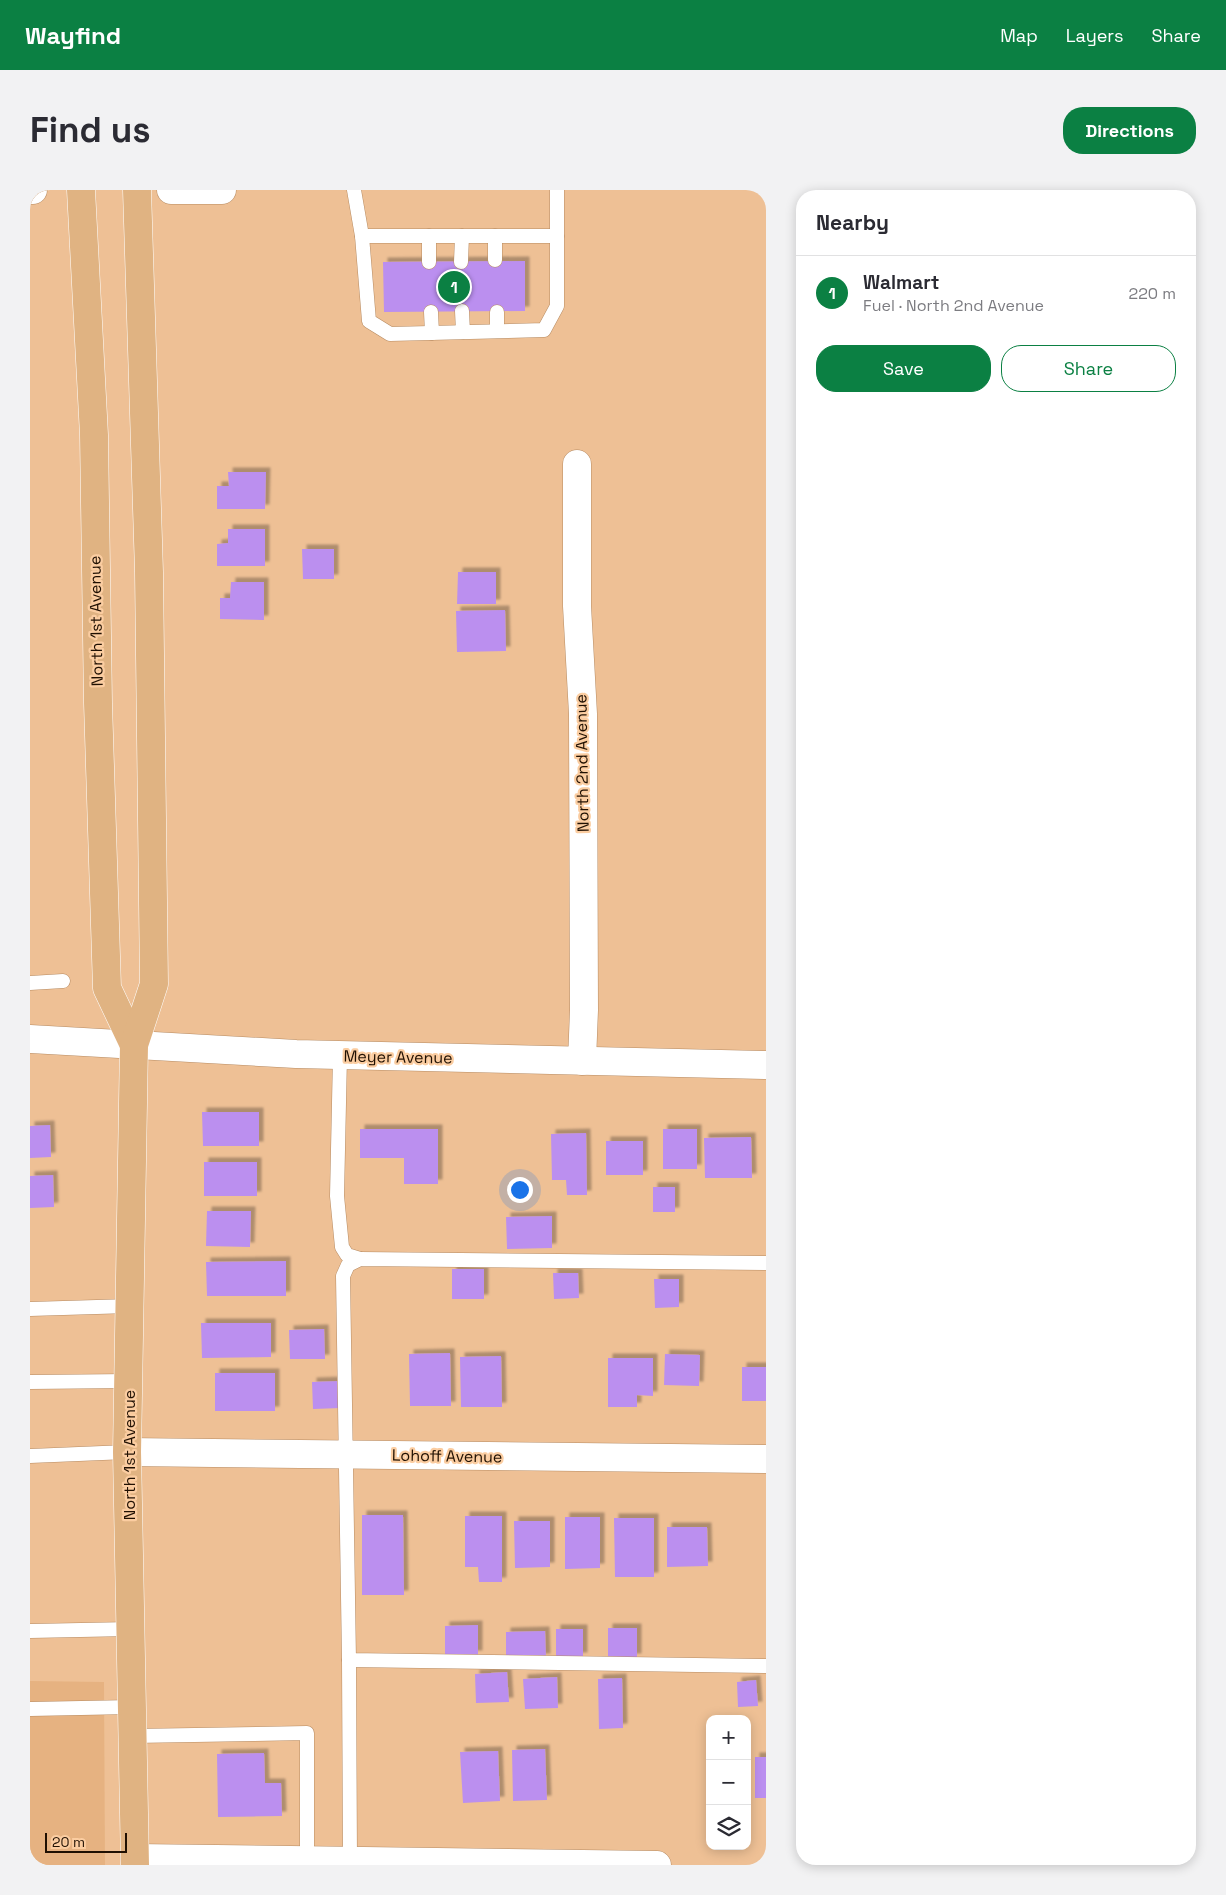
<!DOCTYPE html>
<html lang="en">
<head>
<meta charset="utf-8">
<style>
	:root { --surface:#fff; --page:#f2f2f3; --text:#2b2b33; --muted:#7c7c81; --line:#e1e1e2; --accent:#0b8043 }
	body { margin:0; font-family:"Space Grotesk",sans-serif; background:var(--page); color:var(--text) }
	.controls { position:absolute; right:15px; bottom:15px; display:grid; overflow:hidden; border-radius:10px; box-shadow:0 2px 12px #0003 }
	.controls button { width:45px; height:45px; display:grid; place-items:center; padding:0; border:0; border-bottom:1px solid var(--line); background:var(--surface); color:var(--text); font:25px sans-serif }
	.scale { position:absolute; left:15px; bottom:12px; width:82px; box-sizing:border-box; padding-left:5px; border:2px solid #201002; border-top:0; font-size:14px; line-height:18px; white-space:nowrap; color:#201002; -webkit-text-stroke:4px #fbcda1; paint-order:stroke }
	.you { position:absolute; left:489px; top:999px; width:18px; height:18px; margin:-12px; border:4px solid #fff; border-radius:50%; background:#1a73e8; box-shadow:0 0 0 8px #1a73e833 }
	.badge { display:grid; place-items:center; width:32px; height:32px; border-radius:50%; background:var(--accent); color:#fff; font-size:16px; font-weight:700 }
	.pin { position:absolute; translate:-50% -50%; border:2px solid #fff; box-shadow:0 1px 5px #0006 }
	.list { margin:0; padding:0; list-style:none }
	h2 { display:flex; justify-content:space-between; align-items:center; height:65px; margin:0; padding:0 20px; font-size:21px }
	h2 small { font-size:16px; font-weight:400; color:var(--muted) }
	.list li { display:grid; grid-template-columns:32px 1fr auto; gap:15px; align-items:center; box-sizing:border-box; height:75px; padding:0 20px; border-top:1px solid var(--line) }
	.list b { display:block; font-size:19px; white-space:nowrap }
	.list p { margin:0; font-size:16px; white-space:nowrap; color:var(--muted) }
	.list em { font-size:16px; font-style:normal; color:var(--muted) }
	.actions { display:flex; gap:10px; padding:15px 20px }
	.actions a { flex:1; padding:11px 0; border:1px solid var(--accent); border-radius:20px; text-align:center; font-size:18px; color:var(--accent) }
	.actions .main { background:var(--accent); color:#fff }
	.icon { flex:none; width:28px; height:28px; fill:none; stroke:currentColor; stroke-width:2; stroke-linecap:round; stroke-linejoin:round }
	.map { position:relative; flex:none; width:736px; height:1675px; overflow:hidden; border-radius:20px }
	header { display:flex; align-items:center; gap:30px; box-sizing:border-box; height:70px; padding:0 25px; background:var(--accent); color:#fff }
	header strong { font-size:24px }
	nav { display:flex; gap:28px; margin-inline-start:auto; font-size:18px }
	.intro { display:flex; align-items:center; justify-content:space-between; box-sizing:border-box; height:120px; padding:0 30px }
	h1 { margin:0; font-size:35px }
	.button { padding:12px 22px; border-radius:20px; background:var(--accent); color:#fff; font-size:18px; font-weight:700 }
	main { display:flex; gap:30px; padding:0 30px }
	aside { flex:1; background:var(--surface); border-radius:20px; box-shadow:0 2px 12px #0003 }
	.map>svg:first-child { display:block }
	.built { fill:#e6b281 }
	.building { fill:#bb8fef; filter:url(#shadow) }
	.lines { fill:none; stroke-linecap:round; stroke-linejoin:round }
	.lane-casing { stroke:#b78b62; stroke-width:15 }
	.street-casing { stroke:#b78b62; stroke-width:29 }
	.primary-casing { stroke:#fff; stroke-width:29 }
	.lane { stroke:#fff; stroke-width:14 }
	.street { stroke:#fff; stroke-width:28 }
	.primary { stroke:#e0b382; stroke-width:28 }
	.labels { text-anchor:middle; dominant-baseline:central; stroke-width:4.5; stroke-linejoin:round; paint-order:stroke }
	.street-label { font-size:16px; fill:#201002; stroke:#fbcda1 }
</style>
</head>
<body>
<header>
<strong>Wayfind</strong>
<nav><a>Map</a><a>Layers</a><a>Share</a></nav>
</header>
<div class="intro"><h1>Find us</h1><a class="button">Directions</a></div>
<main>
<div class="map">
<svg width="736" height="1675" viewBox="0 0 736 1675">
	<defs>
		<filter id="shadow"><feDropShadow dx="4.5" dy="-4.5" stdDeviation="1" flood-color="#0004"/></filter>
	</defs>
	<rect width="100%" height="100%" fill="#eec095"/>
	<!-- built -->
	<path class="built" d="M 0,1491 L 74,1492 L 75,1675 L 0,1675 Z"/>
	<!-- building -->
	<g class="building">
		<path d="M 495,71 L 495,121 L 354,122 L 353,72 Z"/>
		<path d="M 198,282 L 236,282 L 235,319 L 187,319 L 187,296 L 199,296 Z"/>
		<path d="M 198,339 L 235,339 L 235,376 L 187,376 L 187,354 L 198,353 Z"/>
		<path d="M 272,359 L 304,359 L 304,389 L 273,389 Z"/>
		<path d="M 428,382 L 466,382 L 466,414 L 427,414 Z"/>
		<path d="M 201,392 L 234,392 L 234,430 L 190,429 L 190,408 L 200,408 Z"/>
		<path d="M 475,420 L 476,461 L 427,462 L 426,421 Z"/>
		<path d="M 172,922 L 229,922 L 229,956 L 173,956 Z"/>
		<path d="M 20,935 L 21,967 L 0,968 L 0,936 Z"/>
		<path d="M 330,939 L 408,939 L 408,994 L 374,994 L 374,968 L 330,968 Z"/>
		<rect x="633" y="939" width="34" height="40"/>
		<path d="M 556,943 L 557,1005 L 537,1005 L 536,990 L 522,990 L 521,944 Z"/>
		<path d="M 721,947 L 722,988 L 675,988 L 674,948 Z"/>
		<rect x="576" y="951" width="37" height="34"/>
		<rect x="174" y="972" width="53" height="34"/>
		<path d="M 23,985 L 24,1017 L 0,1018 L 0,986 Z"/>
		<rect x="623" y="997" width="22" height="25"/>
		<path d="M 177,1021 L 221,1021 L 220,1057 L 176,1056 Z"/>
		<path d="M 522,1026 L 522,1058 L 477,1059 L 476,1027 Z"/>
		<path d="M 256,1071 L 256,1106 L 177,1106 L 176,1072 Z"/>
		<rect x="422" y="1079" width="32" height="30"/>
		<path d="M 523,1083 L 548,1083 L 549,1108 L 524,1109 Z"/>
		<path d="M 624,1089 L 649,1089 L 649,1117 L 625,1118 Z"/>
		<path d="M 171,1133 L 241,1133 L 241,1167 L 172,1168 Z"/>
		<path d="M 294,1139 L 295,1169 L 260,1169 L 259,1140 Z"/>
		<path d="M 420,1163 L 421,1216 L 380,1216 L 379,1164 Z"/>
		<path d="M 635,1164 L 670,1165 L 669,1196 L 634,1195 Z"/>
		<path d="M 471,1166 L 472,1217 L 431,1217 L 430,1167 Z"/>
		<path d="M 578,1168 L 623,1168 L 623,1206 L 607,1205 L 607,1217 L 578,1217 Z"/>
		<rect x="712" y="1177" width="24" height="34"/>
		<rect x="185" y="1183" width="60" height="38"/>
		<path d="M 310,1191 L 311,1218 L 283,1219 L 282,1192 Z"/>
		<path d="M 332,1325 L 373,1325 L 374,1405 L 332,1405 Z"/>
		<path d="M 435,1326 L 472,1326 L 472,1392 L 449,1392 L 448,1377 L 435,1377 Z"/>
		<path d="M 535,1327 L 570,1327 L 570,1378 L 535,1379 Z"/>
		<path d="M 584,1328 L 624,1328 L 624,1387 L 585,1387 Z"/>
		<path d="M 484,1331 L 520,1331 L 520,1377 L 485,1378 Z"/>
		<path d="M 637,1337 L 677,1337 L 678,1376 L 637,1377 Z"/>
		<path d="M 448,1435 L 448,1465 L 415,1465 L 415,1436 Z"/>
		<rect x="578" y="1438" width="29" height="30"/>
		<rect x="526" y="1439" width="27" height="28"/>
		<path d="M 515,1441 L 516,1468 L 476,1468 L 476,1442 Z"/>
		<path d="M 477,1482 L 479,1512 L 446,1513 L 445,1484 Z"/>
		<path d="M 527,1487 L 528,1518 L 495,1519 L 493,1489 Z"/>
		<path d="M 592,1488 L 593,1538 L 569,1539 L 568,1489 Z"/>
		<path d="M 726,1490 L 728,1516 L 708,1517 L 707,1492 Z"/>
		<path d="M 515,1559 L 517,1610 L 483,1611 L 482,1560 Z"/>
		<path d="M 468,1561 L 470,1611 L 433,1613 L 430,1562 Z"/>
		<path d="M 234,1563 L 235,1593 L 251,1593 L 252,1626 L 188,1627 L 187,1564 Z"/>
		<rect x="725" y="1567" width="11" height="41"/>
	</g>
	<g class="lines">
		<defs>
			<g id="lane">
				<path d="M 324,0 L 332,46 L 339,131 L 360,144 L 514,140 L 527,116 L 527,0"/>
				<path d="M 332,46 L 527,46"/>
				<path d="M 399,46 L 399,72"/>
				<path d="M 465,46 L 465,70"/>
				<path d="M 431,72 L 432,46"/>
				<path d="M 432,121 L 433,142"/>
				<path d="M 401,122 L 402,143"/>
				<path d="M 467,122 L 467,141"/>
				<path d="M 0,793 L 33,791"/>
				<path d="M 310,866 L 307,1006 L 312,1057 L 317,1065 L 330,1069"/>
				<path d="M 736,1073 L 330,1069 L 318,1075 L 313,1086 L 319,1470 L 736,1476"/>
				<path d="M 0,1119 L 100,1116"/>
				<path d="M 0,1192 L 99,1191"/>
				<path d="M 0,1266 L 97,1262"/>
				<path d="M 0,1441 L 101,1439"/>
				<path d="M 319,1470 L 320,1671"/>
				<path d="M 0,1519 L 102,1517"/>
				<path d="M 103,1546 L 277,1543 L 277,1671"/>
			</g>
			<g id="street">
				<path d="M 0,0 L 3,0"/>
				<path d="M 141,0 L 192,0"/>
				<path d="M 547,274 L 547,416 L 553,524 L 554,820 L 552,871"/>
				<path d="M 0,849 L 266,864 L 736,875"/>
				<path d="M 97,1262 L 736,1269"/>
				<path d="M 105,1668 L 627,1675"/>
			</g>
			<g id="primary">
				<path d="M 51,0 L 64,245 L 68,513 L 77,798 L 104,855"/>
				<path d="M 105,1675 L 97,1262 L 104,855 L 124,794 L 119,382 L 107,0"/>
			</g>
		</defs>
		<!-- lane casing -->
		<use href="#lane" class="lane-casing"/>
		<!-- street casing -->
		<use href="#street" class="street-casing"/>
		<!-- primary casing -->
		<use href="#primary" class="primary-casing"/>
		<!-- lane -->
		<use href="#lane" class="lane"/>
		<!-- street -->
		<use href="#street" class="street"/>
		<!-- primary -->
		<use href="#primary" class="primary"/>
	</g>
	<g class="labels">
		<!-- street labels -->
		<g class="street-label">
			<text transform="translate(66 431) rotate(-91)">North 1st Avenue</text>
			<text transform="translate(552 573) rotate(-91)">North 2nd Avenue</text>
			<text transform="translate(368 867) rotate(1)">Meyer Avenue</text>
			<text transform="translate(99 1265) rotate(-90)">North 1st Avenue</text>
			<text transform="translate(417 1266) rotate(1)">Lohoff Avenue</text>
		</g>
	</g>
</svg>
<div class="controls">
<button>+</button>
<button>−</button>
<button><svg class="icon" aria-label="layers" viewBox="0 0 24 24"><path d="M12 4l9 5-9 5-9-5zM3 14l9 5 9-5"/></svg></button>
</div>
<div class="scale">20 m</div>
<div class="you"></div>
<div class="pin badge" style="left:424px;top:97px">1</div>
</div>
<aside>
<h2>Nearby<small></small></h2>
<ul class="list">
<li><span class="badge">1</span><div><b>Walmart</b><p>Fuel · North 2nd Avenue</p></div><em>220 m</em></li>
</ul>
<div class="actions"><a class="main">Save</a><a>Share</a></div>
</aside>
</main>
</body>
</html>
